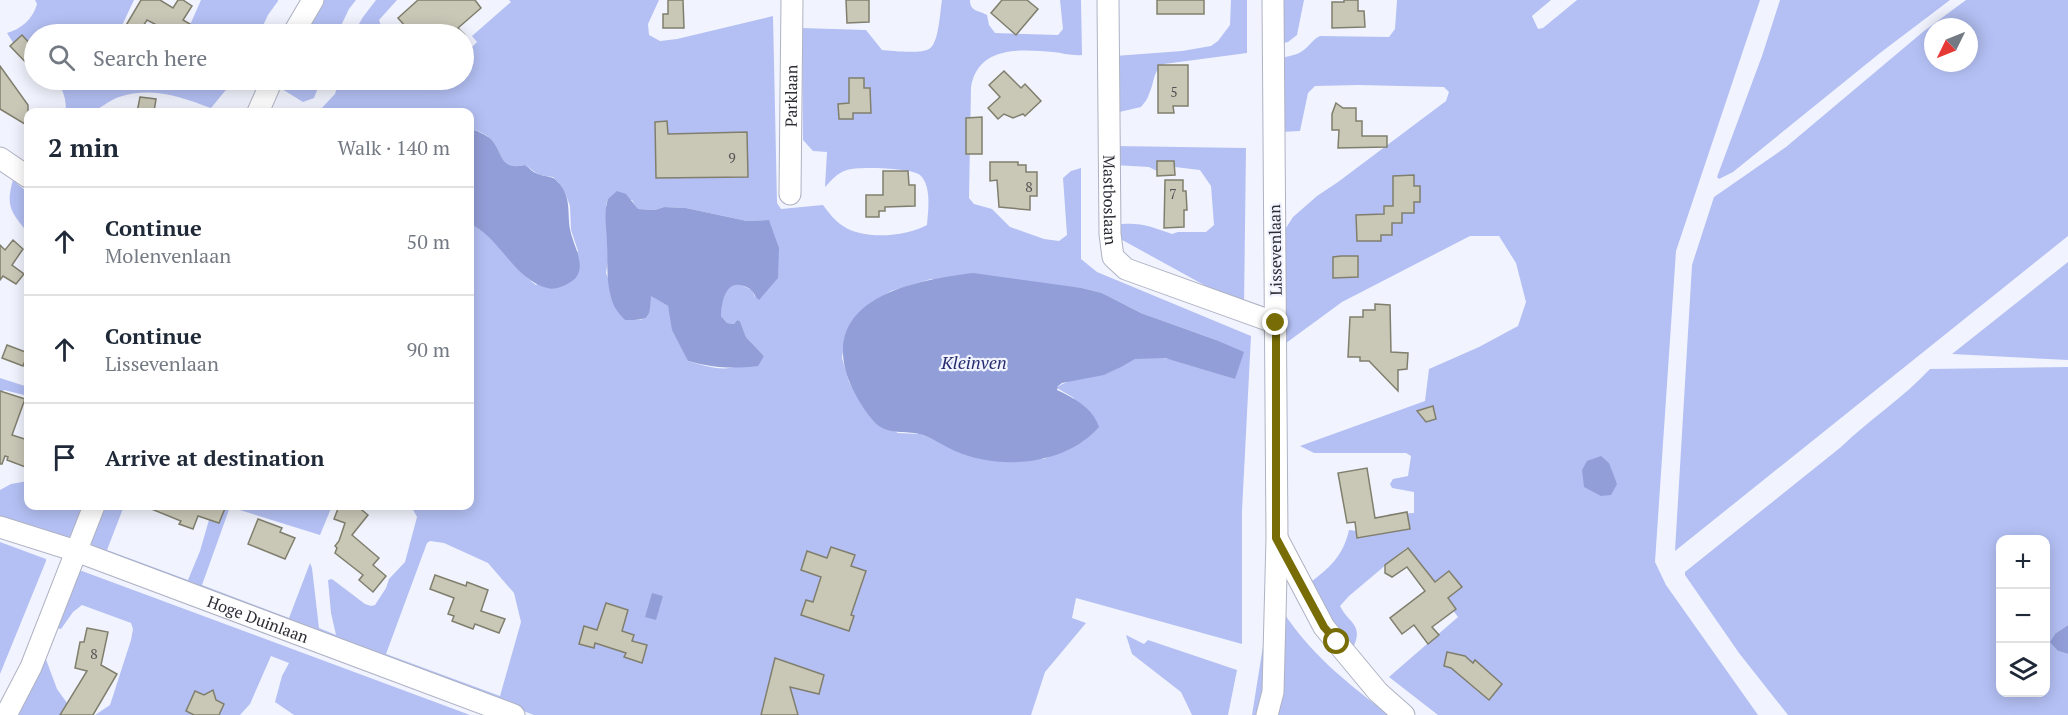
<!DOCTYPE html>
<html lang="en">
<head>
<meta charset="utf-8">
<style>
	:root { --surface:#fff; --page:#f2f2f3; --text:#1f2937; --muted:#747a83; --line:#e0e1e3 }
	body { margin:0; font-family:"PT Serif",serif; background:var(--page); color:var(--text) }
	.controls { position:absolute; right:18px; bottom:18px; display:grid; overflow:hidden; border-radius:12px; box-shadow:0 3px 15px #0003 }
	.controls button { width:54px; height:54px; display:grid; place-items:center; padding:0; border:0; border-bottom:2px solid var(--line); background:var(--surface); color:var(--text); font:30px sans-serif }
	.compass { position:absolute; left:1924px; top:18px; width:54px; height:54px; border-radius:50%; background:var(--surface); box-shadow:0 3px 15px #0003; rotate:227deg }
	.stop { position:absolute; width:18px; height:18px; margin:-14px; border:4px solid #776c06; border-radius:50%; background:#fff }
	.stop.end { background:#776c06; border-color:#fff; box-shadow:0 2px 6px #0008 }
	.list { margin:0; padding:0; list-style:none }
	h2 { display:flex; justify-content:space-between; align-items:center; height:78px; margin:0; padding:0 24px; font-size:26px }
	h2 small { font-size:20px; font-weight:400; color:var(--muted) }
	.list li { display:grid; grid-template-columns:39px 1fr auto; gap:18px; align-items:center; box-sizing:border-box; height:108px; padding:0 24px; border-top:2px solid var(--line) }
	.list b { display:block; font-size:22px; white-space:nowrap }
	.list p { margin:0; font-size:20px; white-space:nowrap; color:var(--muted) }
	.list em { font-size:20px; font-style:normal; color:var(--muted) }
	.icon { flex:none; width:33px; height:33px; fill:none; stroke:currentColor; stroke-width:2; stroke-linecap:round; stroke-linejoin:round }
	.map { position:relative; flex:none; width:2068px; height:715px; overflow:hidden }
	.search { position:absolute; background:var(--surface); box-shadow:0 3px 15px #0003; left:24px; top:24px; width:450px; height:66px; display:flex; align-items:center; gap:15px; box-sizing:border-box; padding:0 21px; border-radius:33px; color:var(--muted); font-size:22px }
	.panel { position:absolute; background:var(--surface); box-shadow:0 3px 15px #0003; left:24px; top:108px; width:450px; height:402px; border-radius:12px }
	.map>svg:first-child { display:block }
	.green { fill:#b4c0f4; fill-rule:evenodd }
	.water { fill:#929ed8 }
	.building { fill:#c9c7b6; stroke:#807f6e; stroke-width:1.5 }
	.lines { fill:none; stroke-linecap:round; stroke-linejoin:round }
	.minor-casing { stroke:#aeb2c3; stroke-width:23 }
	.minor { stroke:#fff; stroke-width:21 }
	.route { stroke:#776c06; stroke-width:8 }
	.labels { text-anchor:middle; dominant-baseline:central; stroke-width:4.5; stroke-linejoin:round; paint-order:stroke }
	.number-label { font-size:14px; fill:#525354 }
	.street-label { font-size:16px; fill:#2b2c33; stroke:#f1f4fe }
	.water-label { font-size:18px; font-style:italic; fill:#282d71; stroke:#f1f4fe }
</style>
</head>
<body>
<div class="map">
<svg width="2068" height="715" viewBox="0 0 2068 715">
	<rect width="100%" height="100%" fill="#f1f4fe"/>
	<!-- green -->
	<g class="green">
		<path d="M 35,0 L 134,0 L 118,34 L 34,34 L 34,60 L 25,62 L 7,33 C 21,29 33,19 37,4 Z"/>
		<path d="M 201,0 L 278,0 L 278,1 L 268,15 L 259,34 L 219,32 L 204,34 L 186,34 Z"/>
		<path d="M 321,0 L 356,0 L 349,9 L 337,34 L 300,34 Z"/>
		<path d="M 376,0 L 397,0 L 379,20 L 384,34 L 353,34 L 363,17 Z"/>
		<path d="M 509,0 L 659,0 L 648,24 L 649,35 L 660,41 L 677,39 L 773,16 L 777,203 L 781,209 L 823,205 C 829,213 835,221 843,226 C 863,240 906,237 927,225 C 928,211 932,186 920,175 C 913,168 857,166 847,170 C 837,173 832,180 825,187 L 827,152 L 813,151 L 803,140 L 802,28 L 866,30 L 882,50 C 892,51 921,54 929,49 C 939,44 940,11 942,0 L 970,0 C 970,12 979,10 987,15 L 989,25 L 995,33 L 1058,35 L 1063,29 L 1060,0 L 1081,0 L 1082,55 C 1072,56 1062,53 1053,52 C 1020,49 978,46 971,87 L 969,198 L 974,204 L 992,209 L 1010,227 L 1044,239 L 1059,241 L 1067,235 L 1063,178 L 1071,171 L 1081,168 L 1081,259 L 1097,272 L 1251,336 L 1242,511 L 1242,644 L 1076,598 L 1072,618 L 1086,623 L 1045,672 L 1031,715 L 534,715 L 94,550 L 91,543 L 106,506 L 124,506 L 107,550 L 188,580 L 200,551 L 213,506 L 332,506 L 320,535 L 230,507 L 202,585 L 289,618 L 310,563 L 312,568 L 319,628 L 336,635 L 331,613 L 328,580 L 332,579 L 365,604 L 371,606 L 375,605 L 386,588 L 389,579 L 405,562 L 417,517 L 411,506 L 470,506 L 470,224 C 497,236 512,267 536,285 L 578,251 L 571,230 L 570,206 L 566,195 L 558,182 L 553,177 L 539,175 L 525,165 C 499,171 504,153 491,139 C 487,135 475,129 470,129 L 470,112 L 318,112 L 335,94 L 339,80 L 412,80 L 418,88 L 439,83 L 443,80 L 464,80 L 464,62 C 471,59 473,55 472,47 L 477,42 L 472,36 L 511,2 ZM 608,199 L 632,200 L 637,209 L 655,210 L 664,207 L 686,208 L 747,221 L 769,220 L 755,297 L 752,290 C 748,289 743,285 738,284 C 723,282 721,306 721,316 L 727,323 L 734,324 L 737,320 L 740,321 L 746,337 L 764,356 C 729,371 725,372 688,361 L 668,306 L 650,295 L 648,316 L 641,320 L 625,320 L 606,273 L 608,261 L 606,204 ZM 931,279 L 1082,288 L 1102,293 L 1141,313 L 1216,340 L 1235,379 C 1210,371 1159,350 1134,359 C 1122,363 1114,373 1100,375 C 1090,376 1062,381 1057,388 L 1074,398 L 1084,441 L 1044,459 L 935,440 L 920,434 L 898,433 L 871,418 L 849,382 L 842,358 L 845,338 L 869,304 L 891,291 ZM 430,541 L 444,543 L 488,563 L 514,593 L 521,622 L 500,696 L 386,654 L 427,543 Z"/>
		<path d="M 1231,0 L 1247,0 L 1247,53 L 1164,64 C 1152,72 1155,82 1149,94 C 1148,99 1144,103 1141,107 L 1115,113 L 1115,56 L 1182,51 L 1211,46 L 1218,41 L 1230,25 Z"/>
		<path d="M 1280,0 L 1304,0 L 1297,35 L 1288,42 L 1280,44 Z"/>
		<path d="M 1397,0 L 1551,0 L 1532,16 L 1538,29 L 1543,28 L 1577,0 L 1760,0 L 1676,251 L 1655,562 L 1666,585 L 1758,715 L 1438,715 L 1389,677 L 1458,617 L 1406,548 L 1349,596 L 1340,606 C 1349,624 1364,624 1353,648 L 1327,619 L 1308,584 C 1330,568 1343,556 1349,530 L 1382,534 L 1389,514 L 1414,513 L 1414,492 L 1392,488 L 1390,484 L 1393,479 L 1408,476 L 1411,456 L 1406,453 L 1314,453 L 1300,446 L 1425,401 L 1429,369 L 1479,347 L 1518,326 L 1526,302 L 1516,263 L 1499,236 L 1470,236 L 1342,302 L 1282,346 L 1282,234 L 1293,217 L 1317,196 L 1338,182 L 1446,101 L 1449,92 L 1444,87 L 1359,85 L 1315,86 L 1308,93 L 1300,131 L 1281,132 L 1281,58 C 1290,56 1298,55 1305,49 C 1310,45 1313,39 1320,36 L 1389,37 L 1395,29 Z"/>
		<path d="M 1780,0 L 1950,0 L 1880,53 L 1733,172 L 1719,179 L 1717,177 L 1762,56 Z"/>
		<path d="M 1966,0 L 2068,0 L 2068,236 L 1675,551 L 1692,265 L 1714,197 L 1786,147 L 1924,31 ZM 1933,27 L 1969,27 L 1969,63 L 1933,63 Z"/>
		<path d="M 55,80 L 239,80 L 225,91 L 211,108 C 181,97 151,86 119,97 C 109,100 98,111 90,112 C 83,114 74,113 66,112 C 66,99 64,90 55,80 Z"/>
		<path d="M 278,80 L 321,80 L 314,98 L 303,102 L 282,89 Z"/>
		<path d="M 1115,146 L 1246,148 L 1244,307 L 1115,236 L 1116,225 C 1137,221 1153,227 1172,234 L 1178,232 L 1206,232 L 1214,225 L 1211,186 L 1200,170 L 1175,167 L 1161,173 L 1149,167 L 1114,165 Z"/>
		<path d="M 13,180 L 28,193 L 28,233 C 12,213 5,207 13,180 Z"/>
		<path d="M 2068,262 L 2068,360 L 1952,354 Z"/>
		<path d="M 2068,367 L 2068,625 L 2056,633 L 2058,651 L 2068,654 L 2068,715 L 1788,715 L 1739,653 L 1685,575 L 1685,572 L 1841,447 C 1869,420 1903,398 1930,369 ZM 2000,540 L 2046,540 L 2046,692 L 2000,692 Z"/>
		<path d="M 0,378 L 28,387 L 28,396 L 4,390 L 0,394 Z"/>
		<path d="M 28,481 L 28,506 L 85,506 L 74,533 L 68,538 L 0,519 L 0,490 L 11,484 Z"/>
		<path d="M 0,542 L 46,559 L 46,561 L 0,674 Z"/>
		<path d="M 74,571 L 82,571 L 470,715 L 294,715 L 275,702 L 282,676 L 289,663 L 271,656 L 250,704 L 240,715 L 95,715 L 110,705 L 131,640 L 133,629 L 131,623 L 82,605 L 73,612 L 61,629 L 57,628 Z"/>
		<path d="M 1267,585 C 1300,646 1336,674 1389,715 L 1252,715 L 1263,646 Z"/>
		<path d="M 1126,635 L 1144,644 L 1148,640 L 1237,670 L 1228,715 L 1192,715 L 1181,692 L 1132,654 Z"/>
		<path d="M 44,654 L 57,689 L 67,703 L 84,715 L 15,715 Z"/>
	</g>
	<!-- water -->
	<g class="water">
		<path d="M 470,129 C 474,129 488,136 491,139 C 504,153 499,171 525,165 C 530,169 535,174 541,175 C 547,177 553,176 557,181 C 572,197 567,211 570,229 C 573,247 591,271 569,283 C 562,287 554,290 547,288 C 513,279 501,238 470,224 Z"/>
		<path d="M 617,191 L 626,194 L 638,209 L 655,210 L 664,207 L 686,208 L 747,221 L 769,220 L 779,248 L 778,278 L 759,300 C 755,297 754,292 750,289 C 727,275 722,298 721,316 L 727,323 L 734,324 L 737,320 L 740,321 L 746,337 L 764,356 L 758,366 C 733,369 713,368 688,361 L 672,330 L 668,306 L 651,296 C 649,319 651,320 625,320 C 618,313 613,306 611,297 C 606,279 608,263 607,245 C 607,230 603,213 608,199 Z"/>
		<path d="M 973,273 L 1082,288 L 1102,293 L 1141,313 L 1216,340 L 1244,352 L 1235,379 L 1165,358 L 1135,359 L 1121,367 L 1104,375 L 1062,383 L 1058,386 L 1057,390 C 1074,398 1093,408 1099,427 C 1066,465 1000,471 955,451 C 944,446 934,439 923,435 C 908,430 892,435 879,426 C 866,416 850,387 846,372 C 825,295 919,280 973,273 Z"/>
		<path d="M 1601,456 L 1609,463 L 1617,484 L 1611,495 L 1601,496 L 1584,487 L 1582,470 L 1587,461 Z"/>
		<path d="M 652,593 L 663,596 L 656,620 L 645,617 Z"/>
		<path d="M 2068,625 L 2068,654 L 2058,651 L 2050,642 L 2056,633 Z"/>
	</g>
	<!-- building -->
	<g class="building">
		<path d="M 141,0 L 160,0 L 173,8 L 178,0 L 183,0 L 192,6 L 183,20 L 190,24 L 184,34 L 174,34 L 147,20 L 138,34 L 125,27 Z"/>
		<path d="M 418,0 L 475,0 L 481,8 L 458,28 L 464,34 L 412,34 L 398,18 Z"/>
		<path d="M 668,0 L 683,0 L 684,28 L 663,28 L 663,14 L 668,14 Z"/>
		<path d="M 846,0 L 869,0 L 869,22 L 847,23 Z"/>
		<path d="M 1002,0 L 1027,0 L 1038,9 L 1016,35 L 991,13 Z"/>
		<rect x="1157" y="0" width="47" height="14"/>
		<path d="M 1344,0 L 1358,0 L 1358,11 L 1364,11 L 1365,27 L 1332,28 L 1332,2 L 1344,2 Z"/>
		<path d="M 22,35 L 34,48 L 34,71 L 10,46 Z"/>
		<path d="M 1158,65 L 1188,65 L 1188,106 L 1173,106 L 1174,113 L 1158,113 Z"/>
		<path d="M 0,66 L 28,105 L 28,126 L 0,109 Z"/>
		<path d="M 1004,71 L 1021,88 L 1025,84 L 1041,101 L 1025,116 L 1023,114 L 1013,118 L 1004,114 L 998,119 L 988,108 L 1000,97 L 989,85 Z"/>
		<path d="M 849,78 L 864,78 L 864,88 L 870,88 L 871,113 L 853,113 L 853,119 L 839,119 L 838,104 L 849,103 Z"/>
		<path d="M 140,97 L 156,99 L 154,112 L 137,112 Z"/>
		<path d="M 1336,103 L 1343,108 L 1356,108 L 1356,121 L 1362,121 L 1362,136 L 1387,136 L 1387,147 L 1338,148 L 1339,130 L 1332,130 L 1332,114 Z"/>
		<path d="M 982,117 L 982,154 L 966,154 L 966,118 Z"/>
		<path d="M 667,121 L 668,134 L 747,132 L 748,177 L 656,178 L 655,122 Z"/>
		<path d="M 1157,161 L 1174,161 L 1175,175 L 1157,176 Z"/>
		<path d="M 990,162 L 1018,162 L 1018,165 L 1026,165 L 1026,172 L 1037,172 L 1037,196 L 1030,196 L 1030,210 L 999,207 L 997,180 L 990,181 Z"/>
		<path d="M 883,171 L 908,171 L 909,185 L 915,185 L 915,206 L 885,207 L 885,211 L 879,211 L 879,217 L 866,217 L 866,195 L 883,195 Z"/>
		<path d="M 1414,175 L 1414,186 L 1420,186 L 1420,202 L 1414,202 L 1414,213 L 1402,213 L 1402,223 L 1392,223 L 1392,235 L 1381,235 L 1381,241 L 1357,241 L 1356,215 L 1384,214 L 1384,206 L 1393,206 L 1393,176 Z"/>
		<path d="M 1165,180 L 1183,180 L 1183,191 L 1186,191 L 1187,210 L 1184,210 L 1184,227 L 1164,228 Z"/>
		<path d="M 13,240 L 23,249 L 12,265 L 24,274 L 16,284 L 3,276 L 0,280 L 0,245 L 5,250 Z"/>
		<path d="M 1341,256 L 1358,256 L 1358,277 L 1333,278 L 1333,257 Z"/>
		<path d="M 1375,304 L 1390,305 L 1391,352 L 1408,353 L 1407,369 L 1398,370 L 1398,391 L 1369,361 L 1360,361 L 1360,357 L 1348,357 L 1350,317 L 1363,317 L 1363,310 L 1375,310 Z"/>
		<path d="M 7,345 L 28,353 L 23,366 L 2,358 Z"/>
		<path d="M 0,391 L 25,399 L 12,435 L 28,440 L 28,468 L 7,460 L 8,457 L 5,456 L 2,464 L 0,464 Z"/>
		<path d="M 1433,406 L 1436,419 L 1426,422 L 1417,411 Z"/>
		<path d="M 1367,468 L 1375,518 L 1407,512 L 1410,529 L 1357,538 L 1355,522 L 1347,523 L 1338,473 Z"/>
		<path d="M 144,506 L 226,506 L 219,523 L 198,516 L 193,529 L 179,524 L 181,521 Z"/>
		<path d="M 339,506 L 357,506 L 368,515 L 352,535 L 379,558 L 373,565 L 386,576 L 373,592 L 359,580 L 363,575 L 335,553 L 337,548 L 335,546 L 339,541 L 345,523 L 334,519 Z"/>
		<path d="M 258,519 L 282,528 L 280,532 L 295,538 L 285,559 L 248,544 Z"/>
		<path d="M 831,547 L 855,555 L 851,566 L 866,571 L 851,615 L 854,616 L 849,631 L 801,615 L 806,600 L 813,602 L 821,577 L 801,570 L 807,551 L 827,558 Z"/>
		<path d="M 1408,548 L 1435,582 L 1449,571 L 1462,587 L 1448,598 L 1456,609 L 1432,627 L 1439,635 L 1428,644 L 1414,625 L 1402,634 L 1390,618 L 1425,591 L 1407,567 L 1392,577 L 1385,573 L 1385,565 Z"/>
		<path d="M 435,575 L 466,586 L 467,582 L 488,590 L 481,611 L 505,619 L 499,633 L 475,624 L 473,629 L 452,621 L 454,616 L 448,614 L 454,598 L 430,589 Z"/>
		<path d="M 606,603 L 628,610 L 622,631 L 634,635 L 632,641 L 647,645 L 642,663 L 624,657 L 626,653 L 595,643 L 594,648 L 579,644 L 584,626 L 597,630 Z"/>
		<path d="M 87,628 L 108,632 L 101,665 L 117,674 L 93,715 L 60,715 L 87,671 L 75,668 L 80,642 L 84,642 Z"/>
		<path d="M 1447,652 L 1465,656 L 1473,663 L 1475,660 L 1502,684 L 1489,700 L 1451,668 L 1444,666 Z"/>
		<path d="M 775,658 L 824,675 L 819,694 L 790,687 L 798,715 L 761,715 Z"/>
		<path d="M 213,690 L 216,700 L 224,704 L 219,715 L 194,715 L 186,711 L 195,691 L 204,695 Z"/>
	</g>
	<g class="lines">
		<defs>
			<g id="minor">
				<path id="s1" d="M 1108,0 L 1110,234 L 1113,257 L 1126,269 L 1276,323"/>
				<path d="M 293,34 L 313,0"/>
				<path d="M 258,112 L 272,80"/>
				<path d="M 0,158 L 28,177"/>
				<path id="s2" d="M 790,194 L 792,0"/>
				<path id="s3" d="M 0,527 L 76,551 L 514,715"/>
				<path d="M 1278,540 L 1324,627 L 1378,692 L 1404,715"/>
				<path d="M 6,715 L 31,667 L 94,506"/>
				<path d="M 1267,715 L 1273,692 L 1277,538 L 1273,0"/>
			</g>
		</defs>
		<!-- minor casing -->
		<use href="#minor" class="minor-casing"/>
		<!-- minor -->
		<use href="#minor" class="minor"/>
	</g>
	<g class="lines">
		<!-- route -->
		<path class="route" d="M 1276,323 L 1276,538 L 1324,627 L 1337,642"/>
	</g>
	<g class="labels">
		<!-- number labels -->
		<g class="number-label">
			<text x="1174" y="91">5</text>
			<text x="732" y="157">9</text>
			<text x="1029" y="186">8</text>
			<text x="1173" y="193">7</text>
			<text x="94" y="653">8</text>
		</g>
		<!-- street labels -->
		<g class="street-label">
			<text stroke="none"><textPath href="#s2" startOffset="98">Parklaan</textPath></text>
			<text stroke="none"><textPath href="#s1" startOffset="200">Mastboslaan</textPath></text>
			<text transform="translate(1275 250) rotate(-91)">Lissevenlaan</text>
			<text stroke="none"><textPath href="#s3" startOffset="274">Hoge Duinlaan</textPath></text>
		</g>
		<!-- water labels -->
		<g class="water-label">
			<text x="974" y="362">Kleinven</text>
		</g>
	</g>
</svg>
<div class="controls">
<button>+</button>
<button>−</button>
<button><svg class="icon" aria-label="layers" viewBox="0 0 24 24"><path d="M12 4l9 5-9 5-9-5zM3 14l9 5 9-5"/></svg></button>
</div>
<svg class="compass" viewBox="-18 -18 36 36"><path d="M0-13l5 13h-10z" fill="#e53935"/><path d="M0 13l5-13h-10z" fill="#747a83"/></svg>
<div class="stop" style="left:1337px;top:642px"></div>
<div class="stop end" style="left:1276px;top:323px"></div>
<div class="search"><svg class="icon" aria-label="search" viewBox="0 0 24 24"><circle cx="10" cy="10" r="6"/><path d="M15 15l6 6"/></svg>Search here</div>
<section class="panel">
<h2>2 min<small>Walk · 140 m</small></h2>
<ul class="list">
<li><svg class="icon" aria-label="ahead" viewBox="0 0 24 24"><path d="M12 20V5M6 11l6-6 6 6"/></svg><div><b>Continue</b><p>Molenvenlaan</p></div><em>50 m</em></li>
<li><svg class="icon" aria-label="ahead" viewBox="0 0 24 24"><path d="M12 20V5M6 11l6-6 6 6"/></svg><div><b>Continue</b><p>Lissevenlaan</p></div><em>90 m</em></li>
<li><svg class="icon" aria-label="arrive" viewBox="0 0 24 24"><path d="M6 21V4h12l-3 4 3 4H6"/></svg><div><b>Arrive at destination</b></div></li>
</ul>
</section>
</div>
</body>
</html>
